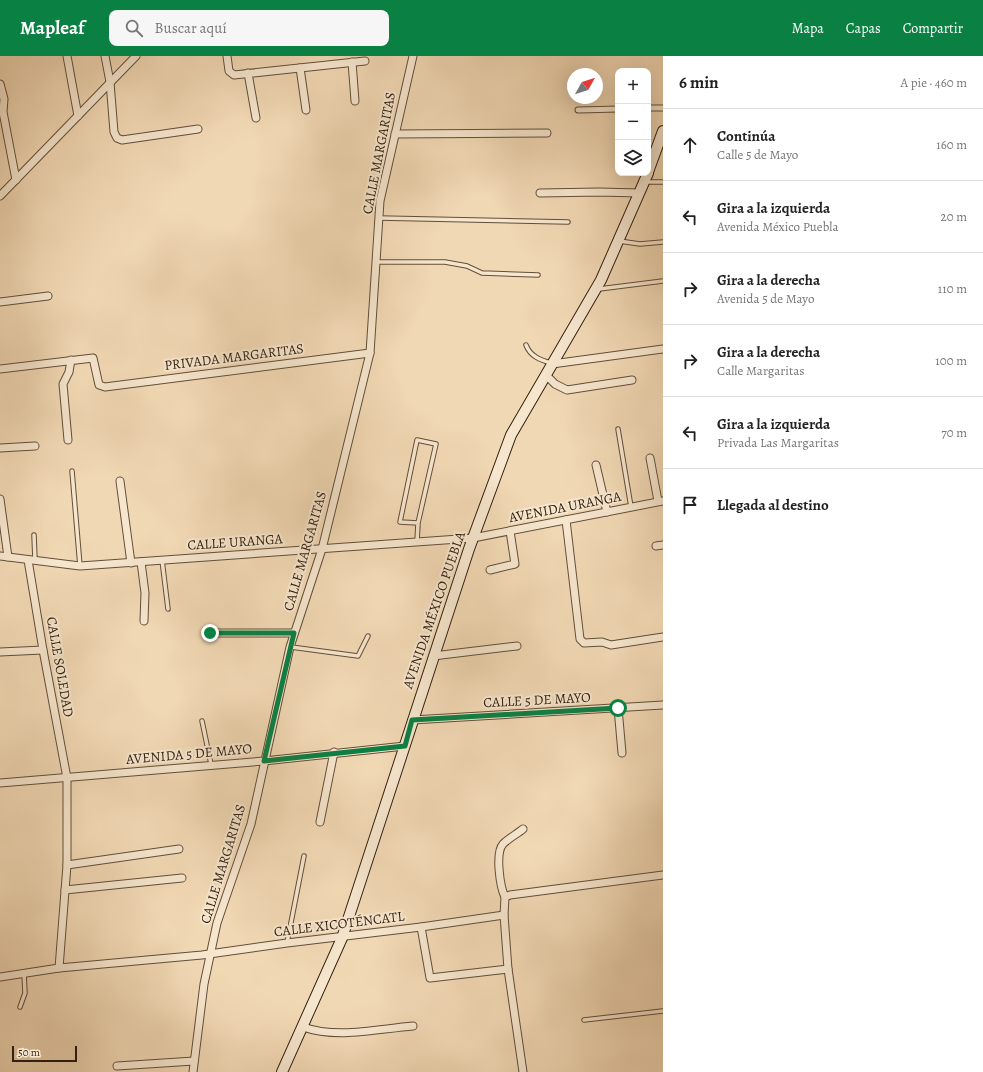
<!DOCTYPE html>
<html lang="es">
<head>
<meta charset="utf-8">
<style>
	:root { --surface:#fff; --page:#f6f6f6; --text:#222; --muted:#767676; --line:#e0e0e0; --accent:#0b8043 }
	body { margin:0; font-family:Alegreya,serif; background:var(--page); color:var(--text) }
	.controls { position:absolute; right:12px; top:12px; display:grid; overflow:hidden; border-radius:8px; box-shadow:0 4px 16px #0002 }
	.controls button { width:36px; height:36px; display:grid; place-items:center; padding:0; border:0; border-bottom:1px solid var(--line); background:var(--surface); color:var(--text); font:20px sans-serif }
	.compass { position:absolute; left:567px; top:12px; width:36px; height:36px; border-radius:50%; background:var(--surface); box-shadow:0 4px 16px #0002; rotate:51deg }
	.scale { position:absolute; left:12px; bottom:10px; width:65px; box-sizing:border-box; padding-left:4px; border:2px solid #342010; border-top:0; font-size:11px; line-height:14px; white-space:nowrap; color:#342010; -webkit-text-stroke:3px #f6e6ce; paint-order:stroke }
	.stop { position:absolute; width:12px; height:12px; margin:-9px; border:3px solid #0b8043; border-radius:50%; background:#fff }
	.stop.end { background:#0b8043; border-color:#fff; box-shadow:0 1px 4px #0008 }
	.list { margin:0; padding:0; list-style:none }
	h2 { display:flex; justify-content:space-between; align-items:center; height:52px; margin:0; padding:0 16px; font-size:17px }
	h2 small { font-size:13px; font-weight:400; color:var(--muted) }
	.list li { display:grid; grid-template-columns:26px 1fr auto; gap:12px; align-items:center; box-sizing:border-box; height:72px; padding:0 16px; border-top:1px solid var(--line) }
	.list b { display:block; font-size:15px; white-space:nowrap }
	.list p { margin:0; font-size:13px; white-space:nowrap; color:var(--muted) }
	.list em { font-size:13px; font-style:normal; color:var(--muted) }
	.icon { flex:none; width:22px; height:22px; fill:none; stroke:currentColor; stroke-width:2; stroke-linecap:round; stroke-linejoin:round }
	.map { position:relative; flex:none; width:663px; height:1016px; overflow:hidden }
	header { display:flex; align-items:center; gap:24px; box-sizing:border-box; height:56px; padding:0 20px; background:var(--accent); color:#fff }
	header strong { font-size:19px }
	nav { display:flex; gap:22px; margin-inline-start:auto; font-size:14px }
	.search { width:280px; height:36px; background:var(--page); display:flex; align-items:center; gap:10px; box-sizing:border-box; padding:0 14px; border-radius:8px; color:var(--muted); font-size:15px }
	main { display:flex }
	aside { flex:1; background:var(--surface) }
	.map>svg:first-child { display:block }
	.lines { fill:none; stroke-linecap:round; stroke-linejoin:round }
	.service-casing { stroke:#634e39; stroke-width:5.5 }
	.pedestrian-casing { stroke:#634e39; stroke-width:7 }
	.minor-casing { stroke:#634e39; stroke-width:9 }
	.secondary-casing { stroke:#342010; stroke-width:12 }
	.service { stroke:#f6e6ce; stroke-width:3.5 }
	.pedestrian { stroke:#f6e6ce; stroke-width:5 }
	.minor { stroke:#f6e6ce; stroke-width:7 }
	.secondary { stroke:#f6e6ce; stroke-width:10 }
	.route { stroke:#0b8043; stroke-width:5 }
	.labels { text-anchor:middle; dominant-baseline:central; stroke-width:4; stroke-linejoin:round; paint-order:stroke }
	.street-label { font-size:14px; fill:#342010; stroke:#f6e6ce }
</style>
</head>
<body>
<header>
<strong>Mapleaf</strong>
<div class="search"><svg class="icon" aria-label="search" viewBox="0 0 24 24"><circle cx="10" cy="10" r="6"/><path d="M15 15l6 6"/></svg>Buscar aquí</div>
<nav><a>Mapa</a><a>Capas</a><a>Compartir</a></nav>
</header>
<main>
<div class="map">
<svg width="663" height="1016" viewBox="0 0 663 1016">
	<rect width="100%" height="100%" fill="#f1d8b4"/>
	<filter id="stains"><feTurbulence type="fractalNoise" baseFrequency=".005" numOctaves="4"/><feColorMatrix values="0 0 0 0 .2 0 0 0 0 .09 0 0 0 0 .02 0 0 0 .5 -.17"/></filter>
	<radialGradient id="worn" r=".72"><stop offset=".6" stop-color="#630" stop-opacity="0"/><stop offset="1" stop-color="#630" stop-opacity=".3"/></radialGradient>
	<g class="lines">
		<defs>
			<g id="service">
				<path d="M 646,126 L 663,126"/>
				<path d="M 379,162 L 568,166"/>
				<path d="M 619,185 L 640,188 L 663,186"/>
				<path d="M 376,206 L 445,206 L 467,210 L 482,217 L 538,219"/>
				<path d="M 599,233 L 663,225"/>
				<path d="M 526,289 C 530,300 540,304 551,307"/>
				<path d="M 618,373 L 631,451"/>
				<path d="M 72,415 L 80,510"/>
				<path d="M 34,479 L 35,504"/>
				<path d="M 417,486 L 418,467 L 436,388 L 417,384 L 400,466 L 418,467"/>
				<path d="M 162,504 L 168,553"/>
				<path d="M 291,591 L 358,600 L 368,580"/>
				<path d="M 202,665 L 211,708"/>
				<path d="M 287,887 L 304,800"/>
				<path d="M 20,951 L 25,937 L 24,918"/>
				<path d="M 584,964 L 663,955"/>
			</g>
			<g id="pedestrian">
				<path d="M 648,52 L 663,52"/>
				<path d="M 578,54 L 618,53"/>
			</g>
			<g id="minor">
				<path d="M 67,0 L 78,60"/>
				<path d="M 105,0 L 110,26 L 114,76 L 117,82 L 122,84 L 198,73"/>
				<path d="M 227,0 L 229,15 L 234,19 L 365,5"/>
				<path d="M 352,6 L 355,45"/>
				<path d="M 300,12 L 306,54"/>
				<path d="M 248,17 L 256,62"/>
				<path d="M 0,28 L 4,43 L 3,56 L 16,124"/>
				<path d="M 395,78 L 547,77"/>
				<path d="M 540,137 L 599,136 L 640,137"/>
				<path d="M 0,140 L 136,0"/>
				<path d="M 0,246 L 48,240"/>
				<path d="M 552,308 L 663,293"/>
				<path d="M 0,313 L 93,302 L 99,329 L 105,331 L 370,297"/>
				<path d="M 546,319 L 555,328 L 567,334 L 632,324"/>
				<path d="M 68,384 L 63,328 L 69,316 L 71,304"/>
				<path d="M 0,392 L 35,390"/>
				<path d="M 650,402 L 658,445"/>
				<path d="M 596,409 L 607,456"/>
				<path d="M 120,425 L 131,507"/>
				<path d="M 0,443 L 8,501"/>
				<path d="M 566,464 L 580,583 L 584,587 L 602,586 L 611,589 L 663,581"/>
				<path d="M 656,490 L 663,489"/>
				<path d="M 0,500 L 80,510 L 473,482 L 663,445"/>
				<path d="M 28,504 L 43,594 L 67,722 L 67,809 L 59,912"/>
				<path d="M 141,506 L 145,537 L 144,565"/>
				<path d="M 490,514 L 515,508 L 510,475"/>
				<path d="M 210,577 L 294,577"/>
				<path d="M 0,596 L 43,594"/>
				<path d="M 433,600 L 517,590"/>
				<path d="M 618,652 L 622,697"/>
				<path d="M 412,664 L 663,649"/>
				<path d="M 0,727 L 264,705 L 405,690"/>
				<path d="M 320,766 L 334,696"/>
				<path d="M 67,809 L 179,793"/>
				<path d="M 65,834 L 182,822"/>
				<path d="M 505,841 C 500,831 495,797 503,788 C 509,782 517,778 523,773"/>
				<path d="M 421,871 L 430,922 L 508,913"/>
				<path d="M 0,921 L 59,912 L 202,899 L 287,887 L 421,871 L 504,859"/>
				<path d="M 303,971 C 337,983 377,973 413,970"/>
				<path d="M 117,1010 L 194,1005"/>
				<path d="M 193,1016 L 204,928 L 217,867 L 251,768 L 290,591 L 322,493 L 370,297 L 380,145 L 413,0"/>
				<path d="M 523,1016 L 508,913 L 504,859 L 505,841 L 510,839 L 663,819"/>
			</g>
			<g id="secondary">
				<path d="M 648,116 L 663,75"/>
				<path d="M 282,1016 L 342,882 L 469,493 L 511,379 L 601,224 L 648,117"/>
			</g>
		</defs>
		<!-- service casing -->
		<use href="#service" class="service-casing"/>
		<!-- pedestrian casing -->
		<use href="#pedestrian" class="pedestrian-casing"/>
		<!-- minor casing -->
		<use href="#minor" class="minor-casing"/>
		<!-- secondary casing -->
		<use href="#secondary" class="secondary-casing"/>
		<!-- service -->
		<use href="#service" class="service"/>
		<!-- pedestrian -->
		<use href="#pedestrian" class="pedestrian"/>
		<!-- minor -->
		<use href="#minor" class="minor"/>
		<!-- secondary -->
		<use href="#secondary" class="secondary"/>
	</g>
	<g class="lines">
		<!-- route -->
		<path class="route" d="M 210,577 L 294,577 L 264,705 L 405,690 L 412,664 L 618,652"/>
	</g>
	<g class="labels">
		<!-- street labels -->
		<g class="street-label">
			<text transform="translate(379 97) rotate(-79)">CALLE MARGARITAS</text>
			<text transform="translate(234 301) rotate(-7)">PRIVADA MARGARITAS</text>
			<text transform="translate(565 451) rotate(-11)">AVENIDA URANGA</text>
			<text transform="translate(235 486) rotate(-4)">CALLE URANGA</text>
			<text transform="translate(305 495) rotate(-74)">CALLE MARGARITAS</text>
			<text transform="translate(434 554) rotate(-71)">AVENIDA MÉXICO PUEBLA</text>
			<text transform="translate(60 611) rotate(80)">CALLE SOLEDAD</text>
			<text transform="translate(537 644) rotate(-3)">CALLE 5 DE MAYO</text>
			<text transform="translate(189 698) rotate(-5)">AVENIDA 5 DE MAYO</text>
			<text transform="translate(223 808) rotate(-73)">CALLE MARGARITAS</text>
			<text transform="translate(339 868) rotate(-7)">CALLE XICOTÉNCATL</text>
		</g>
	</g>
	<rect width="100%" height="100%" filter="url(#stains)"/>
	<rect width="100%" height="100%" fill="url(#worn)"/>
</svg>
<div class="controls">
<button>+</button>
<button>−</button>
<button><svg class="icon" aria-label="layers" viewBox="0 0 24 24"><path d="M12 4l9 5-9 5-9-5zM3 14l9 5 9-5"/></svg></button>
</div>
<svg class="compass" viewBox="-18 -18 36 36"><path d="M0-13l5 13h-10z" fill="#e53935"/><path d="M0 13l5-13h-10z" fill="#767676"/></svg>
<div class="scale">50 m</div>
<div class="stop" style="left:618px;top:652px"></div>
<div class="stop end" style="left:210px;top:577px"></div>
</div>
<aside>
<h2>6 min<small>A pie · 460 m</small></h2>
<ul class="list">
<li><svg class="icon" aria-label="ahead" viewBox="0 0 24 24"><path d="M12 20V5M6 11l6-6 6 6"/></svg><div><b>Continúa</b><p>Calle 5 de Mayo</p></div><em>160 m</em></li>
<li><svg class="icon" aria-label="left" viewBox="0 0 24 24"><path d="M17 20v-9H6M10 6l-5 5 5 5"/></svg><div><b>Gira a la izquierda</b><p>Avenida México Puebla</p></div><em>20 m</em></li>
<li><svg class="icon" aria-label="right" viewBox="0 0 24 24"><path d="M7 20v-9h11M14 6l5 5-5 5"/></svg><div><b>Gira a la derecha</b><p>Avenida 5 de Mayo</p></div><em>110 m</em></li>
<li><svg class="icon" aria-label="right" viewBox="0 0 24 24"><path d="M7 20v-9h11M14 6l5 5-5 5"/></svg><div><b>Gira a la derecha</b><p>Calle Margaritas</p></div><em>100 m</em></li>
<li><svg class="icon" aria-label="left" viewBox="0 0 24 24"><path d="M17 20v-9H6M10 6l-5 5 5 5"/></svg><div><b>Gira a la izquierda</b><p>Privada Las Margaritas</p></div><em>70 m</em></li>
<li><svg class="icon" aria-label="arrive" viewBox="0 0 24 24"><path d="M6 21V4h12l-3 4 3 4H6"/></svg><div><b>Llegada al destino</b></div></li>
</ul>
</aside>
</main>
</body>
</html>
